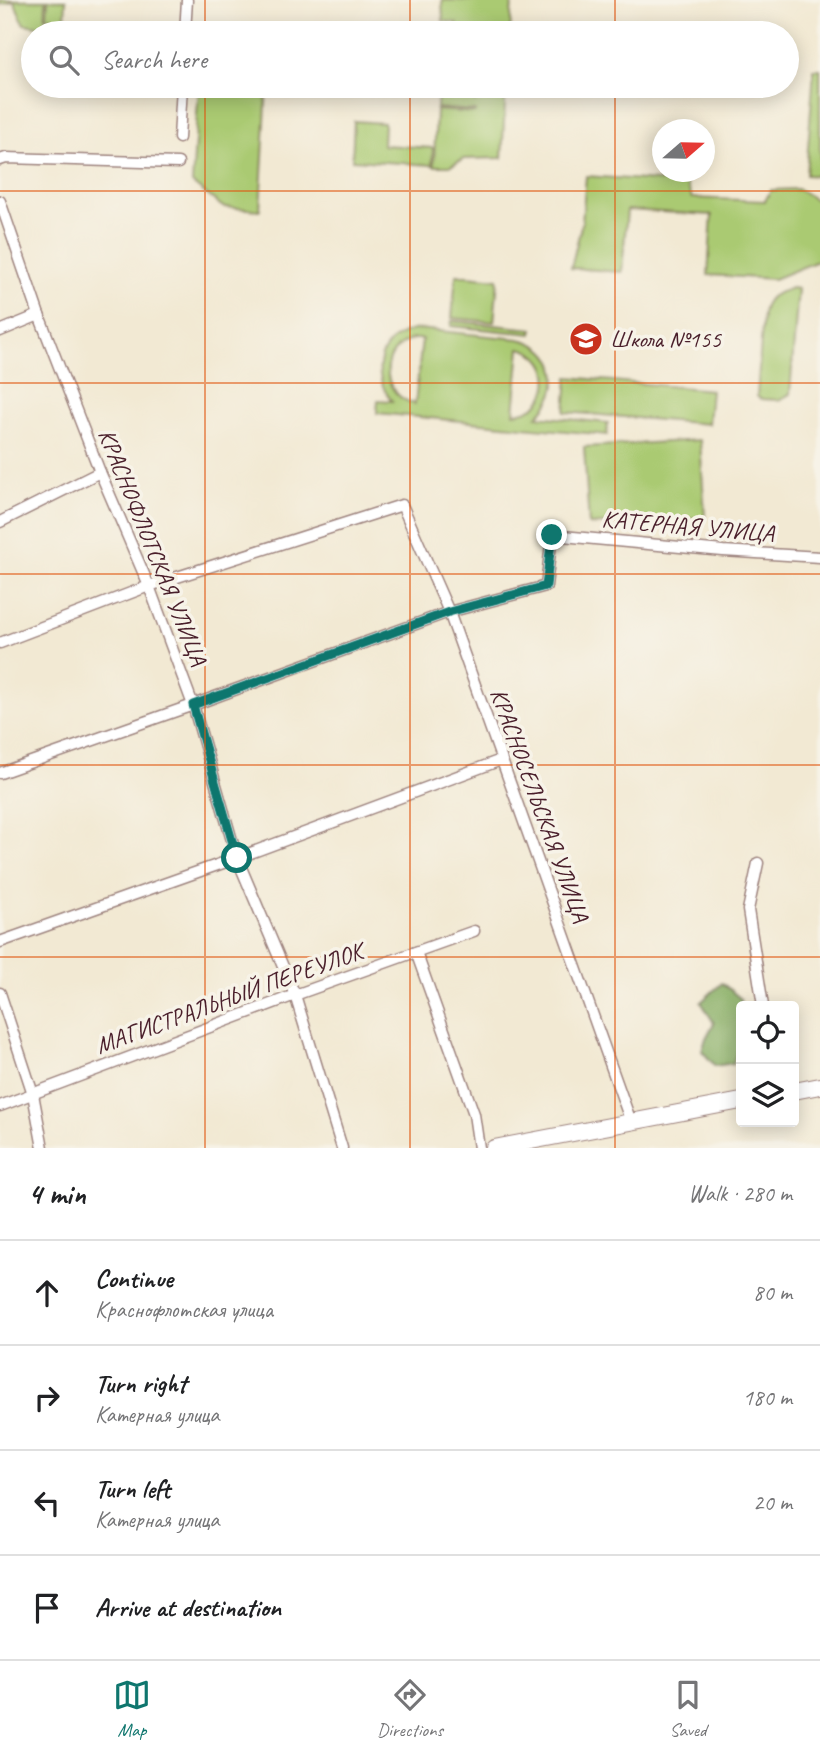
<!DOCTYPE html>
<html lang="en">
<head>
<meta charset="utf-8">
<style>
	:root { --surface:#fff; --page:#f2f2f2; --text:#202124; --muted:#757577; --line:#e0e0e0; --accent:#0f766e }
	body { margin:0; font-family:Caveat,sans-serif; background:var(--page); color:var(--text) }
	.controls { position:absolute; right:21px; bottom:21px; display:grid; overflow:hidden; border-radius:7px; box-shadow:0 4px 18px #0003 }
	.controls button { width:63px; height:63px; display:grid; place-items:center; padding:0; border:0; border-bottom:2px solid var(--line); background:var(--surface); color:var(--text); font:35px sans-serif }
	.compass { position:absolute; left:652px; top:119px; width:63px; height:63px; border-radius:50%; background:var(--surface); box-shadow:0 4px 18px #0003; rotate:70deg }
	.stop { position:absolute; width:21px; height:21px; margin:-16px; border:5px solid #0f766e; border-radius:50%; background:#fff }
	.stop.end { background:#0f766e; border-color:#fff; box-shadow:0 2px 7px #0008 }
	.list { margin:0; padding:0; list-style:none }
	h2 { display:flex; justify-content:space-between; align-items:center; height:91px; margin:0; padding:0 28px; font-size:30px }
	h2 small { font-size:23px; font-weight:400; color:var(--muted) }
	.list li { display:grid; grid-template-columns:46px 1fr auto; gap:21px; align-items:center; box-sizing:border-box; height:105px; padding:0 28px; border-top:2px solid var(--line) }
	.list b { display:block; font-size:26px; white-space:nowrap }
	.list p { margin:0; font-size:23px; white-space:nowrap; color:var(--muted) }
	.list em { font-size:23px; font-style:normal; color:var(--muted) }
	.icon { flex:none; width:38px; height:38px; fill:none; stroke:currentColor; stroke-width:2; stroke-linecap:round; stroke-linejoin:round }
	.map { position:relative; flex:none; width:820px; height:1148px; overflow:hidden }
	.search { position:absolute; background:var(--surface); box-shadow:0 4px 18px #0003; left:21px; right:21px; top:21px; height:77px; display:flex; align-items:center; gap:18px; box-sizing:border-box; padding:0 24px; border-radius:38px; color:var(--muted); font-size:26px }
	.sheet { height:511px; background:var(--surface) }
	nav { display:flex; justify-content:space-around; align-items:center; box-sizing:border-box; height:98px; border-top:2px solid var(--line); background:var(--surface); font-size:19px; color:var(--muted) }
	nav a { display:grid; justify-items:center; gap:4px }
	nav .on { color:var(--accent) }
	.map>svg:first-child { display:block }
	.green { fill:#aaca72; stroke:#7a744e; stroke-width:2; fill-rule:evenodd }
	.forest { fill:#87ae64; stroke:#686648; stroke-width:2 }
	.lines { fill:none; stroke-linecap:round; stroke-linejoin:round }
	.street-casing { stroke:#9e847f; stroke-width:13 }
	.secondary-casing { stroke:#9e847f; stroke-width:18 }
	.street { stroke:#fff; stroke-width:10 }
	.secondary { stroke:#fff; stroke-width:16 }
	.route { stroke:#0f766e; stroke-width:9 }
	.grid { fill:none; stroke:#e0560e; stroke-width:2; stroke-opacity:0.55 }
	.labels { text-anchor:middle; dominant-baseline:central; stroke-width:7; stroke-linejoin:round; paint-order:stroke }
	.poi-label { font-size:24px; fill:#4a1f2b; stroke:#f7f3e8; text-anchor:start }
	.street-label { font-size:24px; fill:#4a1f2b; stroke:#f7f3e8 }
</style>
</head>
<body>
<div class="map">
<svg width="820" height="1148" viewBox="0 0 820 1148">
	<rect width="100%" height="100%" fill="#f7f3e8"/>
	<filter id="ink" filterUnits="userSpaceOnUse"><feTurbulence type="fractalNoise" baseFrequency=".0143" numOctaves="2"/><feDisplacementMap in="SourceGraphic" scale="14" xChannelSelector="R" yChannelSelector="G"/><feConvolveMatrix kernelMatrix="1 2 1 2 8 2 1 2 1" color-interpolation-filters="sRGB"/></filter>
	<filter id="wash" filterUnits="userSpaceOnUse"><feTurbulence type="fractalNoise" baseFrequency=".00686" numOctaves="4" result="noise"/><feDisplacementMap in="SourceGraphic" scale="28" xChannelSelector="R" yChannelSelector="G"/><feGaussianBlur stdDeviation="1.57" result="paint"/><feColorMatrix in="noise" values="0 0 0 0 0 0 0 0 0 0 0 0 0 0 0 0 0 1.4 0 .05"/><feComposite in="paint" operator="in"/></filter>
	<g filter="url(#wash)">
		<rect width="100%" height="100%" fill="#f2e9d3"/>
		<!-- green -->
		<g class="green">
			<path d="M 0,0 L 46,0 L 45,27 L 24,24 L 14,1 L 0,5 Z"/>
			<path d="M 48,0 L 66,0 L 65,19 L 47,17 Z"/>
			<path d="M 442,0 L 512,1 L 510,33 L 457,33 L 457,23 L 443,21 Z"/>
			<path d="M 814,69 L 820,69 L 820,176 L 806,175 Z"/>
			<path d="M 199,86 L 267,86 L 260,210 L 223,207 L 192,183 Z"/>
			<path d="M 438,86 L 476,86 L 475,103 L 477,86 L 506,86 L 502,158 L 463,159 L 450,166 L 434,166 L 436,110 L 475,113 L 475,111 L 437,108 Z"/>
			<path d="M 354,121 L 384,123 L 383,145 L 433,148 L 432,165 L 352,160 Z"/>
			<path d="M 586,176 L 686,183 L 692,198 L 765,201 L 771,190 L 798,189 L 820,202 L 820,260 L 774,279 L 708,275 L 712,215 L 627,210 L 622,272 L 571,268 L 582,222 Z"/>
			<path d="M 456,275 L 498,279 L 494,322 L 452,318 Z"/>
			<path d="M 792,288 L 798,289 L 790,394 L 780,400 L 760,399 L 757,396 L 763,313 C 767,294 776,294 792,288 Z"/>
			<path d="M 452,321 L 533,329 L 532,334 L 451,326 Z"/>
			<path d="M 418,329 L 519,339 C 561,347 567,389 537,416 L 608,423 L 607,435 L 377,413 L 378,400 L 392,401 C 368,372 380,335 418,329 ZM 413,339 L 422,339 L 415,404 C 380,395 378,350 413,339 ZM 520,348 C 560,357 555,411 514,413 Z"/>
			<path d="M 568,377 L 711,390 L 708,424 L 565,412 Z"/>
			<path d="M 700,440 L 705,518 L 589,525 L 584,447 Z"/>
		</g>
		<!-- forest -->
		<path class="forest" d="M 722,983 L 741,999 L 739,1046 L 733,1063 L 715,1066 L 702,1051 L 706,1038 L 714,1023 L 701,1002 Z"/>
	</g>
	<g filter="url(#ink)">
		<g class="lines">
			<defs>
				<g id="street">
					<path d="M 185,33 L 187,0"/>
					<path d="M 179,138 L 182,86"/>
					<path d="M 0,160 L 6,158 L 178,163"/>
					<path d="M 0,201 L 39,315 L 100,472 L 149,586 L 193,705 L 237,858 L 295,995 L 342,1148"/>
					<path d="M 0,331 L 39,315"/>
					<path d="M 0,522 L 100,472"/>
					<path d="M 0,643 L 149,586 L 402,505 L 449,612 L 631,1122"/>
					<path d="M 0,773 L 193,705 L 449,612 L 546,586 L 552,535 L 723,551 L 820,557"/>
					<path d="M 758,863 L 748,910 L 763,1006"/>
					<path d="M 0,942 L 237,858 L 501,760"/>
					<path d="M 416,952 L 474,1114 L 479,1148"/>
					<path d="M 0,993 L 33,1094 L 43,1148"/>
					<path d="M 0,1106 L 295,995 L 474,931"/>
				</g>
				<g id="secondary">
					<path d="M 794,1091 L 820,1086"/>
					<path d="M 494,1148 L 741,1101"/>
				</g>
			</defs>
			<!-- street casing -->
			<use href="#street" class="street-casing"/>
			<!-- secondary casing -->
			<use href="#secondary" class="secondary-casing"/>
			<!-- street -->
			<use href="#street" class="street"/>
			<!-- secondary -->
			<use href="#secondary" class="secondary"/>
		</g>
	</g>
	<g class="lines" filter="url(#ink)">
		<!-- route -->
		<path class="route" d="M 237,858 L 193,705 L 449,612 L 546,586 L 552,535"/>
	</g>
	<!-- grid -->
	<path class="grid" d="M 205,0 L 205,33M 410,0 L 410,33M 615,0 L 615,33M 205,86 L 205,1148M 410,86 L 410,1148M 615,86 L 615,1148M 0,191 L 820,191M 0,383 L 820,383M 0,574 L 820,574M 0,765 L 820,765M 0,957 L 820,957"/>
	<!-- icons -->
	<defs>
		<symbol id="school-disc" viewBox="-11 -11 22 22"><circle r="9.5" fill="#c8321e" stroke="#f7f3e8"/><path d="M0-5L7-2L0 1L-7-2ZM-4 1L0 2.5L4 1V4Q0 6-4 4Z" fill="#fff"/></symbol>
	</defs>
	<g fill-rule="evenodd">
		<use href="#school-disc" x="567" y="320" width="38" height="38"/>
	</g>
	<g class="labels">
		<!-- poi labels -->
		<g class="poi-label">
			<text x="610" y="339">Школа №155</text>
		</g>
		<!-- street labels -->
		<g class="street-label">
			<text transform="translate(688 526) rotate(5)">КАТЕРНАЯ УЛИЦА</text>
			<text transform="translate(153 547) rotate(68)">КРАСНОФЛОТСКАЯ УЛИЦА</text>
			<text transform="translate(540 805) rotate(70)">КРАСНОСЕЛЬСКАЯ УЛИЦА</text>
			<text transform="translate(229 998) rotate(-20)">МАГИСТРАЛЬНЫЙ ПЕРЕУЛОК</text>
		</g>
	</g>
</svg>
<div class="controls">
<button><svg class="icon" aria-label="locate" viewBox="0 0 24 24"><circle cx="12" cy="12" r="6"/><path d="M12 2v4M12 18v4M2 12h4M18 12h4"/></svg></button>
<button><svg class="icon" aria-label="layers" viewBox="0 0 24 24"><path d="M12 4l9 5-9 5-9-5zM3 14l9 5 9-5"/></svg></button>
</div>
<svg class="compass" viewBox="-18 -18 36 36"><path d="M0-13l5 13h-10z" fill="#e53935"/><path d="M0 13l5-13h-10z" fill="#757577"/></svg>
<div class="stop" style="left:237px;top:858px"></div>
<div class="stop end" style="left:552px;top:535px"></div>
<div class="search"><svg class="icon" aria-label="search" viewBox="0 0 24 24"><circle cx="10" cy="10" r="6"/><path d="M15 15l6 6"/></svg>Search here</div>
</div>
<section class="sheet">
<h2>4 min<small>Walk · 280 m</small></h2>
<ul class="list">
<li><svg class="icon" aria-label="ahead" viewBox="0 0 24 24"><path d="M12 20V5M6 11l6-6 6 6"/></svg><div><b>Continue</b><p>Краснофлотская улица</p></div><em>80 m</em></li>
<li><svg class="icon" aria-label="right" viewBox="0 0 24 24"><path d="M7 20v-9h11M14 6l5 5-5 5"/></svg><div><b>Turn right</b><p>Катерная улица</p></div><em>180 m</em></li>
<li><svg class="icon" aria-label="left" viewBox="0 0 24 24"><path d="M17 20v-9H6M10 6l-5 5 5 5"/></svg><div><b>Turn left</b><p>Катерная улица</p></div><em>20 m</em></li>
<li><svg class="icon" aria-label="arrive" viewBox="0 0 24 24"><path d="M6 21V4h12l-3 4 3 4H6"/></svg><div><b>Arrive at destination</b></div></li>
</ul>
</section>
<nav>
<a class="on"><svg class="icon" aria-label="map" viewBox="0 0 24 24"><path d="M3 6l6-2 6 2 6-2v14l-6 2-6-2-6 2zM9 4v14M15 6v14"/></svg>Map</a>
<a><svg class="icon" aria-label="directions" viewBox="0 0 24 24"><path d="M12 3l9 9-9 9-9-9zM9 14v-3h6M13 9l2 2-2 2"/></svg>Directions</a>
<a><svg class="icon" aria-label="saved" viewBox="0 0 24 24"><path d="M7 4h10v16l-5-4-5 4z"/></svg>Saved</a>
</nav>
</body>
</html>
